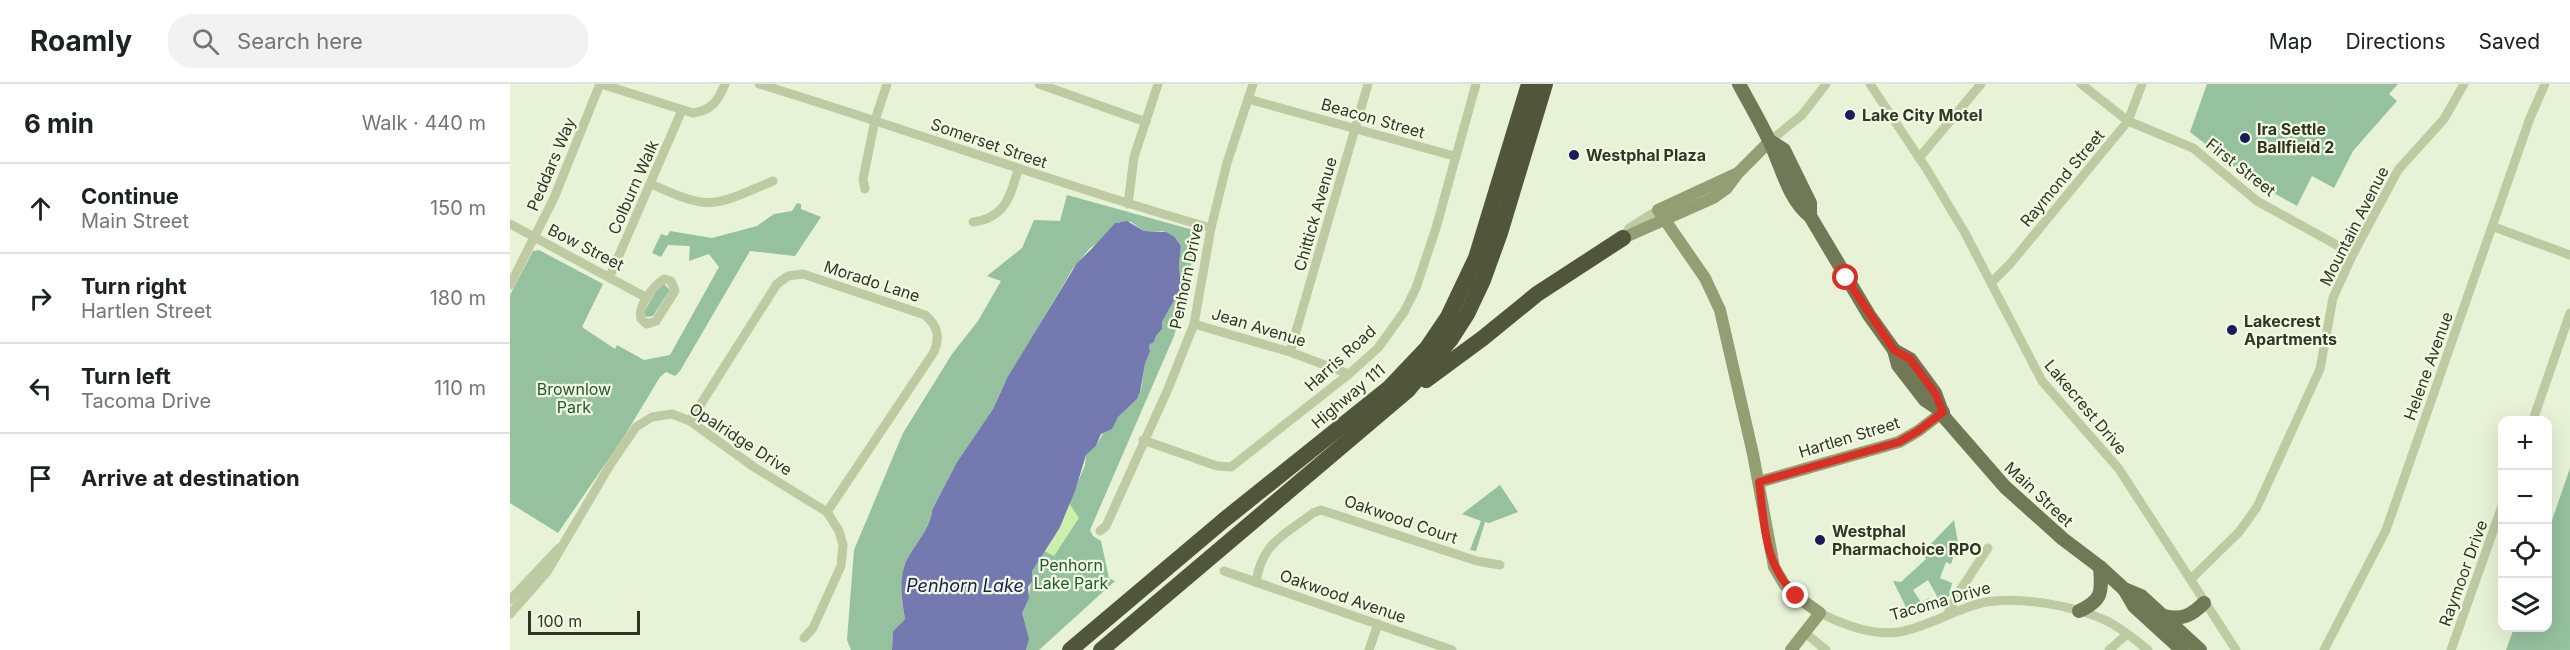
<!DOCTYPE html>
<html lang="en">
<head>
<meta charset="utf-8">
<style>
	:root { --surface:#fff; --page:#f2f2f2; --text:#202124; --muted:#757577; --line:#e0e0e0 }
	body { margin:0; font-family:Inter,sans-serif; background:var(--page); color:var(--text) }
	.controls { position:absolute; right:18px; bottom:18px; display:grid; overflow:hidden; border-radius:12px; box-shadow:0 6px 24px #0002 }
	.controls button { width:54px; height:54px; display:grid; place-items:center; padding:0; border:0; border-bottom:2px solid var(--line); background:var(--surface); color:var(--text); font:30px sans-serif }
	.scale { position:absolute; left:18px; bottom:15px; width:112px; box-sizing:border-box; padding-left:6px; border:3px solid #323525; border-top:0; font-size:16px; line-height:21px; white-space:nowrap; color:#323525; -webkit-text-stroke:4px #f0fae3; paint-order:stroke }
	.stop { position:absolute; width:18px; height:18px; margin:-14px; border:4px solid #d93025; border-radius:50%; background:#fff }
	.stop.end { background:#d93025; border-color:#fff; box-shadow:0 2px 6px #0008 }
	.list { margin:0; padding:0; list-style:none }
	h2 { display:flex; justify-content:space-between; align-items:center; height:78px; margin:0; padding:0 24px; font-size:26px }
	h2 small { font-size:20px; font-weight:400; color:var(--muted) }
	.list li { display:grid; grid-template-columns:39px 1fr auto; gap:18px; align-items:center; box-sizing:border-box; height:90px; padding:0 24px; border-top:2px solid var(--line) }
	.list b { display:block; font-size:22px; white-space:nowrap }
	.list p { margin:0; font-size:20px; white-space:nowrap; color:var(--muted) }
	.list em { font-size:20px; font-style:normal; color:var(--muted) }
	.icon { flex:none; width:33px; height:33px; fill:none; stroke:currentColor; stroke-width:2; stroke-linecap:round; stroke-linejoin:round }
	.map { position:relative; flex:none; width:2060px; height:566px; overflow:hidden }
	header { display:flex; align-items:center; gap:36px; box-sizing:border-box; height:84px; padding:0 30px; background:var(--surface); border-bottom:2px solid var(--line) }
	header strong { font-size:28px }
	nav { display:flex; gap:33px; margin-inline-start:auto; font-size:21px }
	.search { width:420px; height:54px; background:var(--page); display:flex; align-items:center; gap:15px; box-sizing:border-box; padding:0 21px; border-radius:24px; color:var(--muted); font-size:22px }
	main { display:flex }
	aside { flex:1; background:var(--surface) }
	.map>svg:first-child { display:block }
	.green { fill:#96c19f }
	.sand { fill:#cbf0aa }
	.water { fill:#7479b0 }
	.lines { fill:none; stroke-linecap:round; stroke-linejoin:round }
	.street { stroke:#bdcaa2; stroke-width:9 }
	.secondary { stroke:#949e73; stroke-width:12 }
	.primary { stroke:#707855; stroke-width:14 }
	.highway { stroke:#51563b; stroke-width:16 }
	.route { stroke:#d93025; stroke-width:8 }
	.poi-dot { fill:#191d58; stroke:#f0fae3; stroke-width:2 }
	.labels { text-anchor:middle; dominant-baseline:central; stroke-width:4.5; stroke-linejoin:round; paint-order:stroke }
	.poi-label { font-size:16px; font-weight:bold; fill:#323525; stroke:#f0fae3; text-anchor:start }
	.street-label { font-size:16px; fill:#323525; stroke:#f0fae3 }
	.park-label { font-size:16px; fill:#275432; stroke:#f0fae3 }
	.water-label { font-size:18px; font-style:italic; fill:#191d58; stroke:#f0fae3 }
</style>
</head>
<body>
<header>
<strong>Roamly</strong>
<div class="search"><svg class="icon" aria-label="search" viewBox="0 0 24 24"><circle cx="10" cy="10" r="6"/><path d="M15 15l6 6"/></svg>Search here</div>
<nav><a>Map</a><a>Directions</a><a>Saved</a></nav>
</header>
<main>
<aside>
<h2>6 min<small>Walk · 440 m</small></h2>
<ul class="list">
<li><svg class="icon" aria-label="ahead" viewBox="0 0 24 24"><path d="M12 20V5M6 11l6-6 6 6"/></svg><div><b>Continue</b><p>Main Street</p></div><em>150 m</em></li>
<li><svg class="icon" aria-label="right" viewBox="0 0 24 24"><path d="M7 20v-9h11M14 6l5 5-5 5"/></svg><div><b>Turn right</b><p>Hartlen Street</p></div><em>180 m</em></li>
<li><svg class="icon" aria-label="left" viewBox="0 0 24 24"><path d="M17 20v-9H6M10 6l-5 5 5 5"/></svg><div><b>Turn left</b><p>Tacoma Drive</p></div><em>110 m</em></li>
<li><svg class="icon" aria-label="arrive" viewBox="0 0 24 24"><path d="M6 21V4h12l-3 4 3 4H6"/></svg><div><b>Arrive at destination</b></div></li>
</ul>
</aside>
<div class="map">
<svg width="2060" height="566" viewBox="0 0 2060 566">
	<rect width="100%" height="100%" fill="#e7f2d6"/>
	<!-- green -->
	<g class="green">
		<path d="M 1697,0 L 1888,0 L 1879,10 L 1887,17 L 1843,67 L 1824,104 L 1802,92 L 1787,122 L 1744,98 L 1680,48 Z"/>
		<path d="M 557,111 L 687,147 L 675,216 L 664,252 L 580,446 L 583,452 L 591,457 L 599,494 L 605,497 L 529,566 L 516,566 C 521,553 511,542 512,528 C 513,523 516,519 518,515 C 519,514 522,491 522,487 L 559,419 L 575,381 L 576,371 L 586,362 L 595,346 L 600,346 L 608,333 L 627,315 L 631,306 L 635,280 L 640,269 L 639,261 L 644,258 L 646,252 L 652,245 L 652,238 L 671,204 L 669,181 L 671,162 L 665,153 L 653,147 L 634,147 L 621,138 L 607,138 L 590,158 L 580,164 L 562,186 L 494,300 L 483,325 L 447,378 L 422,426 C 420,446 403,462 395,480 C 390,493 392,521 395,535 L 383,547 L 382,566 L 341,566 L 337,556 L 344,466 L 393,349 L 442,270 L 468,237 L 491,197 L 477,192 L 512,164 L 524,136 L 550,137 Z"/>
		<path d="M 287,119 L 291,120 L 291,125 L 311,133 L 285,172 L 240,167 L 170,287 L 165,292 L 156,288 L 150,293 L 115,351 L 48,449 L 0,419 L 0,211 L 23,167 L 29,166 L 93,200 L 72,243 L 105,265 L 107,261 L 134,276 L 160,271 L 209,183 L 199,170 L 179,177 L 180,162 L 158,161 L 151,173 L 142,169 L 151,150 L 157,152 L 160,147 L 202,154 L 247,142 L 264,130 L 282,127 Z"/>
		<path d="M 154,200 L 160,206 L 143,232 L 136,233 L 134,228 L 147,206 Z"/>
		<path d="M 2060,384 L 2060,566 L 1996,566 L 2004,544 L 2038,544 L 2038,448 Z"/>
		<path d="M 990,401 L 1008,428 L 979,439 L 975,438 L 966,467 L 960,466 L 971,437 L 952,430 Z"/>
		<path d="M 1444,436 L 1448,459 L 1441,480 L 1436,478 L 1430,494 L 1442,499 L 1439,512 L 1432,521 L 1418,496 L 1403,506 L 1411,518 L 1419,514 L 1422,524 L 1391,531 L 1395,521 L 1383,497 L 1391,498 L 1416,475 L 1412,469 Z"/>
	</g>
	<!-- sand -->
	<path class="sand" d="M 559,419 L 569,434 L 544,472 L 534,467 L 552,439 Z"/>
	<!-- water -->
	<path class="water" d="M 617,137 L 634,147 L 656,148 L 665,153 L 671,162 L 669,181 L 671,204 L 652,238 L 652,245 L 646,252 L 644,258 L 639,261 L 640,268 L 635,280 L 630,308 L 627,315 L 608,333 L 602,345 L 591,350 L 586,362 L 576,371 L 565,407 L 549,445 L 522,487 L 522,497 L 518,503 L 519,514 L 512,529 L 519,555 L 516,566 L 382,566 L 383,547 L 395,535 C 392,519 389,496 395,480 C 402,463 421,445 422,426 L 447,378 L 483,325 L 497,294 L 567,179 C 581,166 593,153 605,139 Z"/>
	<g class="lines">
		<!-- street -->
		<g class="street">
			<path d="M 91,0 L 183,29 C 202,26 208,17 215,0"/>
			<path d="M 249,0 C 400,46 549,101 701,144"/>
			<path d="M 529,0 L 636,38"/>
			<path d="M 1360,0 L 1416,84 L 1455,149 L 1532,297 L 1609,385 L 1726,566"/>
			<path d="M 1571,0 L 1618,37 L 1683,64 L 1747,117 L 1843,170"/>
			<path d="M 738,15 L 944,72"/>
			<path d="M 1260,57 L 1292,31 L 1316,0"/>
			<path d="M 1409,74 L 1471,0"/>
			<path d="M 141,100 C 203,128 203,122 263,97"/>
			<path d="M 355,105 L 353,95 L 365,36 L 377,0"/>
			<path d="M 618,120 L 624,73 L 648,0"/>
			<path d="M 463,138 C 495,134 500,113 508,86"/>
			<path d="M 0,140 L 137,214"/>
			<path d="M 1984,143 L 2060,171"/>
			<path d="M 1113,154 L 1119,144 L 1148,126"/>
			<path d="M 100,192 L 172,26"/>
			<path d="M 154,195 L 161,197 L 165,207 L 146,237 L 137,240 L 131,235 C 127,222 143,203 154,195 Z"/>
			<path d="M 1482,198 L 1500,180 L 1618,37 L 1632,0"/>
			<path d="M 0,201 L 44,114 L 90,0"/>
			<path d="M 684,240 L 780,268 L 839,290"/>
			<path d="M 780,268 L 858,0"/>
			<path d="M 2023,336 L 2060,229"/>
			<path d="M 180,337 L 267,200 L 278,192 L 293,190 L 415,231 C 428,242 430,253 424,268 L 317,428"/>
			<path d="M 633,356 L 707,382 L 721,383 L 839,290 L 868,264 L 894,228 L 906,204 L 926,144 L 966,0"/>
			<path d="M 590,447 L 596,442 L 658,305 L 684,240 L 701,144 L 717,79 L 743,0"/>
			<path d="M 714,487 L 942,566"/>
			<path d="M 1681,495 L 1729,448 L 1747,423 L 1810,285 L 1823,214 L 1843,170 L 1888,86 L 1934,35 L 1954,0"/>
			<path d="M 746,498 C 752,459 773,452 803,429 L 811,426 L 967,477 L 990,481"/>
			<path d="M 0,516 L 49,464"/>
			<path d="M 1310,529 C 1332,540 1364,552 1389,548 C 1419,543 1446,524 1476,518 C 1510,512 1566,522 1597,537 C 1612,544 1625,556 1638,566"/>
			<path d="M 1438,529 L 1447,511 L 1478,464"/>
			<path d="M 0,530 L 37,488 L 100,381 L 126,343 L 142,333 L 162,330 L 180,337 L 244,383 L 317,428 L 329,447 L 333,461 L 331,482 L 303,544 L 294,554"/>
			<path d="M 1294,548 L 1316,566"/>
			<path d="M 859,566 L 868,540"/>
			<path d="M 1599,566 L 1617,550"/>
			<path d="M 1814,566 L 1876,446 L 2020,34 L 2035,0"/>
			<path d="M 1941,566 L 1992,422"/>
		</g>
		<!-- secondary -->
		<g class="secondary">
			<path d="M 1228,89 L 1148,126 L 1195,194 L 1210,226 L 1243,370 L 1264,483 L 1274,500 L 1286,512 L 1310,529 L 1281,566"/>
			<path d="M 1113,154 L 1203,114 L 1217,104 L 1228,89 L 1260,57"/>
			<path d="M 1249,398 L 1389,358 L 1408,347 L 1433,328"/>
		</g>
		<!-- primary -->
		<g class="primary">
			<path d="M 1229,0 C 1239,18 1249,36 1258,54 C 1271,79 1277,114 1300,132 L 1359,231 L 1384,266 L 1388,281 L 1415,316 L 1433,328"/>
			<path d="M 1260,57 L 1274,66 L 1300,119 L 1300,132"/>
			<path d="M 1384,266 L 1400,275 L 1425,309 L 1434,333 L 1495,403 L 1553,455 L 1590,483 L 1614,505 L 1631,512 L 1690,566"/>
			<path d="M 1614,505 L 1624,522 L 1672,566"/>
			<path d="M 1569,527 C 1593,516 1592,508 1590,483"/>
			<path d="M 1654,532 C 1672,536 1681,532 1694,519"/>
		</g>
		<!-- highway -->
		<g class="highway">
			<path d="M 916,296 L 973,254 L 1027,210 L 1113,154"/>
			<path d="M 560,566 L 714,436 L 879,304 L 917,264 L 938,233 L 966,174 L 1019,0"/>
			<path d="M 591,566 L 897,307 L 941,255 L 957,230 L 973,196 L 990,149 L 1035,0"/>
		</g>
	</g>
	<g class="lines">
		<!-- route -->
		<path class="route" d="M 1286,512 C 1253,479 1255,441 1249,398 L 1389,358 L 1408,347 L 1433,328 L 1425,309 L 1400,275 L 1384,266 L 1336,194"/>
	</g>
	<!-- markers -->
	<g class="poi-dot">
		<circle cx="1340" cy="31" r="6"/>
		<circle cx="1735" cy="54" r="6"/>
		<circle cx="1064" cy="71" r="6"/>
		<circle cx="1722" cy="246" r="6"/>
		<circle cx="1310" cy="456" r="6"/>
	</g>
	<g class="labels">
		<!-- poi labels -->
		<g class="poi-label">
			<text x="1352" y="31">Lake City Motel</text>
			<text x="1747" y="45">Ira Settle<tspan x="1747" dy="18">Ballfield 2</tspan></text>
			<text x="1076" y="71">Westphal Plaza</text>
			<text x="1734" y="237">Lakecrest<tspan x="1734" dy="18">Apartments</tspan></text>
			<text x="1322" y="447">Westphal<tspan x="1322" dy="18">Pharmachoice RPO</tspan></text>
		</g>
		<!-- street labels -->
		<g class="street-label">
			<text transform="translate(863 34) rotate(16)">Beacon Street</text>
			<text transform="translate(479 59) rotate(19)">Somerset Street</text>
			<text transform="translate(41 80) rotate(-67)">Peddars Way</text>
			<text transform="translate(1731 83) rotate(38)">First Street</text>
			<text transform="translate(1552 94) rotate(-50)">Raymond Street</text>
			<text transform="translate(123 103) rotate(-66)">Colburn Walk</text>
			<text transform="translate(805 130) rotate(-74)">Chittick Avenue</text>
			<text transform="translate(1844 142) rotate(-63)">Mountain Avenue</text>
			<text transform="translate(76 163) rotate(27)">Bow Street</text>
			<text transform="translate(676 192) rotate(-78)">Penhorn Drive</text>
			<text transform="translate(362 197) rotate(18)">Morado Lane</text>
			<text transform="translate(749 243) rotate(17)">Jean Avenue</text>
			<text transform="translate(830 274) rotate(-42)">Harris Road</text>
			<text transform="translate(1918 282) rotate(-70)">Helene Avenue</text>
			<text transform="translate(838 312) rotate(-40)">Highway 111</text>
			<text transform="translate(1576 323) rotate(50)">Lakecrest Drive</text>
			<text transform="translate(1339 353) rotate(-17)">Hartlen Street</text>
			<text transform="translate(231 355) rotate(33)">Opalridge Drive</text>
			<text transform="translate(1529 410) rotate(43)">Main Street</text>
			<text transform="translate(891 435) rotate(19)">Oakwood Court</text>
			<text transform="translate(1953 489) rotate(-70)">Raymoor Drive</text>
			<text transform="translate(833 512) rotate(19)">Oakwood Avenue</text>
			<text transform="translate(1430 517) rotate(-16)">Tacoma Drive</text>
		</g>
		<!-- park labels -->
		<g class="park-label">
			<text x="64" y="305">Brownlow<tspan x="64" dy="18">Park</tspan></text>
			<text x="561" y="481">Penhorn<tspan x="561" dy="18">Lake Park</tspan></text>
		</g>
		<!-- water labels -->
		<g class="water-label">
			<text x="455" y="501">Penhorn Lake</text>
		</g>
	</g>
</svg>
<div class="controls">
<button>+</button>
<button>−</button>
<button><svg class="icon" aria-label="locate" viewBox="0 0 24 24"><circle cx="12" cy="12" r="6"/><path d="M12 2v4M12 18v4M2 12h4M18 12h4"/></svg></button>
<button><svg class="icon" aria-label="layers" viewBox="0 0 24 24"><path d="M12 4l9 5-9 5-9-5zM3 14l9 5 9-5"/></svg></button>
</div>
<div class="scale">100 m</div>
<div class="stop" style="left:1336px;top:194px"></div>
<div class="stop end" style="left:1286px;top:512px"></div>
</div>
</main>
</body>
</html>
